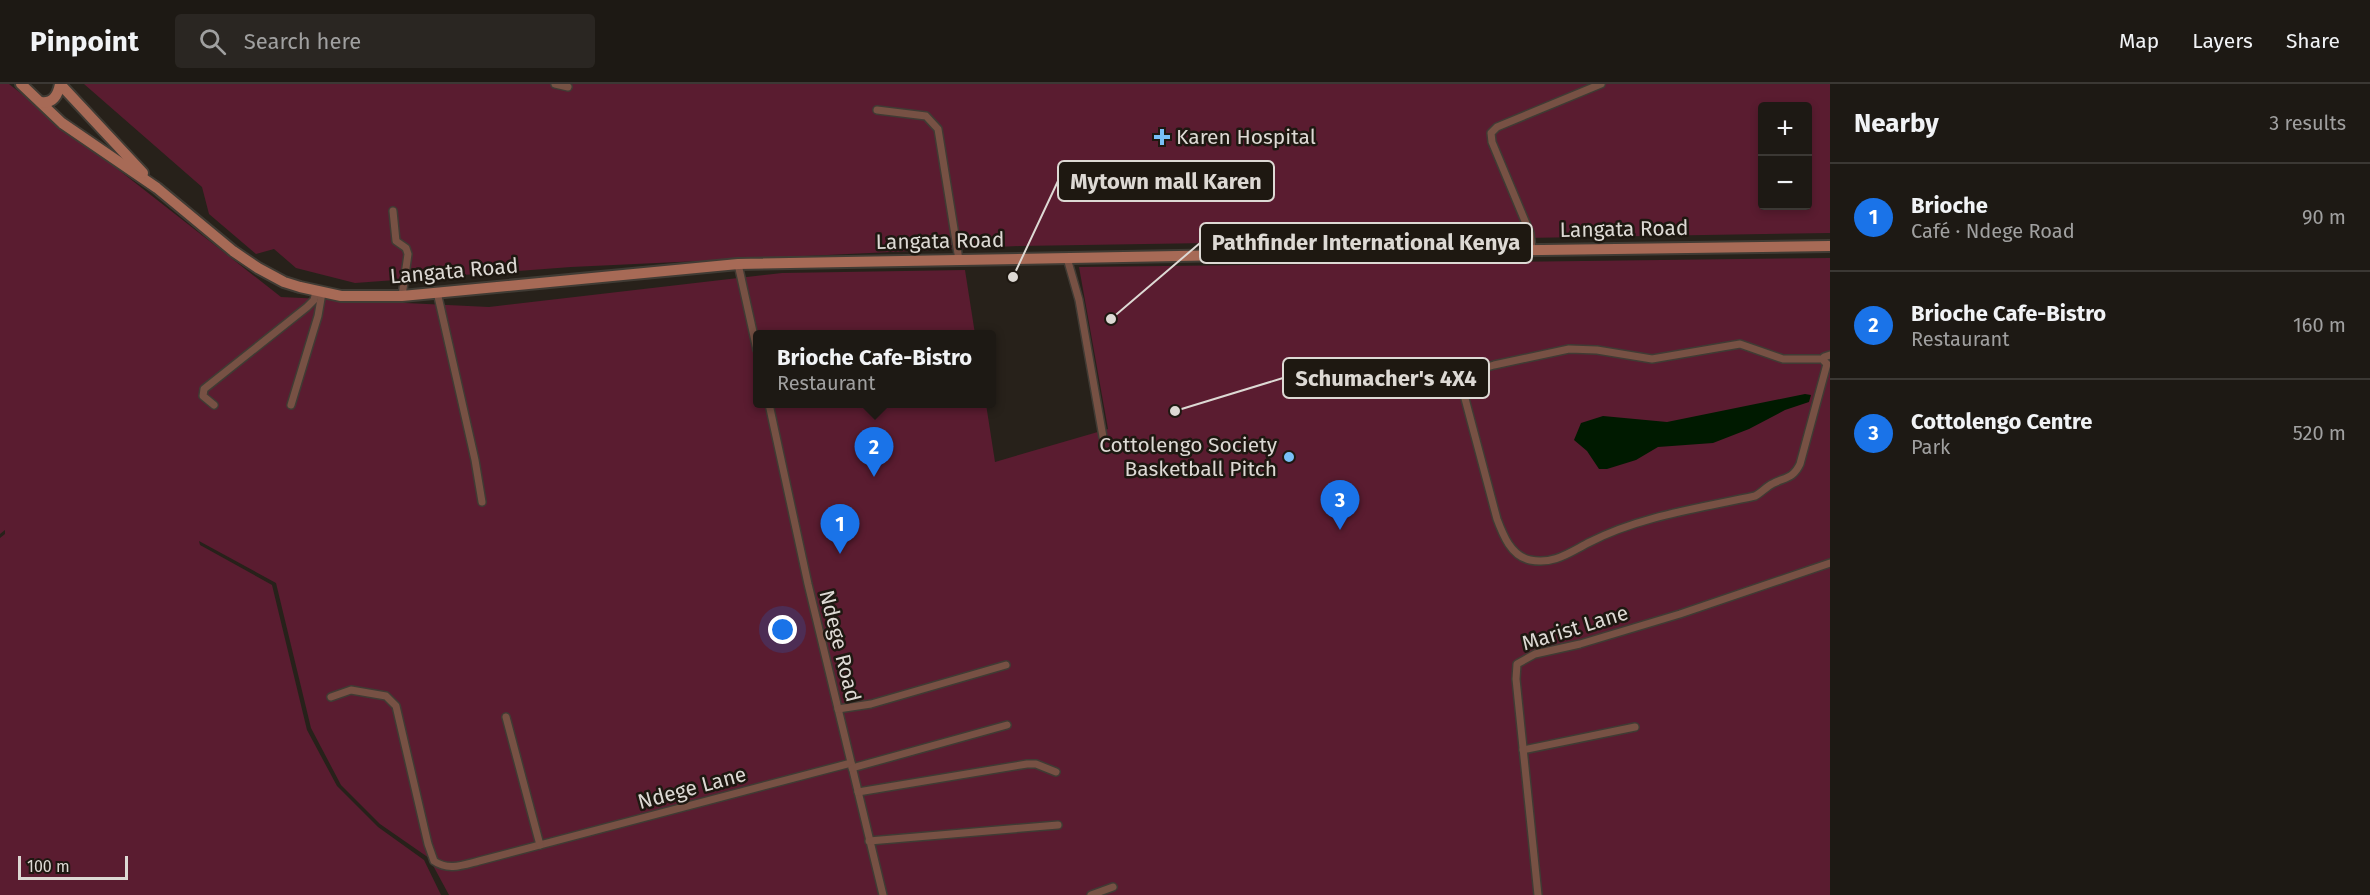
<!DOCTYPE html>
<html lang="en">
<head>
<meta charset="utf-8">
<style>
	:root { --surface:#1d1914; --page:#2a2622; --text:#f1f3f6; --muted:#a0a0a0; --line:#3b3834; --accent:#1a73e8 }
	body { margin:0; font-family:"Fira Sans",sans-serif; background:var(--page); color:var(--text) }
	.controls { position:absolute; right:18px; top:18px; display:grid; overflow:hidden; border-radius:6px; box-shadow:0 3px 9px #0003 }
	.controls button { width:54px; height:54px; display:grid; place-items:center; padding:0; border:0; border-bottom:2px solid var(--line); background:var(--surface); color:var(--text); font:30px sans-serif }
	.scale { position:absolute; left:18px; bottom:15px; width:110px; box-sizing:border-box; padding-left:6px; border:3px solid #ddd9d4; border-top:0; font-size:16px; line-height:21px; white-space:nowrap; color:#ddd9d4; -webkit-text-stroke:4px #1e1811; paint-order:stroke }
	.you { position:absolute; left:783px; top:546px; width:21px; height:21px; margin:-15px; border:4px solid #fff; border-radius:50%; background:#1a73e8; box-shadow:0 0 0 9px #1a73e833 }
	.badge { display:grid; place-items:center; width:39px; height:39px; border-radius:50%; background:var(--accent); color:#fff; font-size:20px; font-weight:700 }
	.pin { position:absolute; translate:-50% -50px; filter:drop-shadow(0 2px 3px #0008) }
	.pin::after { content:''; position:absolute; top:32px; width:21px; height:18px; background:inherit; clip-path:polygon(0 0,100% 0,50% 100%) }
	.popup { position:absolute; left:753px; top:246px; width:243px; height:78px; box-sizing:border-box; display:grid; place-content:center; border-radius:6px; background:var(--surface); filter:drop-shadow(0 2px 4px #0005); font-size:20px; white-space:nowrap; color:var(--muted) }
	.popup b { font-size:22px; color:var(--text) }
	.popup::after { content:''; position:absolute; left:50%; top:100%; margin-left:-12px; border:12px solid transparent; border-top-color:var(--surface) }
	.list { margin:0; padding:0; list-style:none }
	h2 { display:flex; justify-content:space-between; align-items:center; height:78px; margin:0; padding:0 24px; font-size:26px }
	h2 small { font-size:20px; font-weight:400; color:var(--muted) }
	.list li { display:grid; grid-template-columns:39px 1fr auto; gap:18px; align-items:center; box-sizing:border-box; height:108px; padding:0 24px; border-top:2px solid var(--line) }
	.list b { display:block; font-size:22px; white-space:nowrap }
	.list p { margin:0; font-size:20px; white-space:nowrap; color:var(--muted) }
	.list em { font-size:20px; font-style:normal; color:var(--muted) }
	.icon { flex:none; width:33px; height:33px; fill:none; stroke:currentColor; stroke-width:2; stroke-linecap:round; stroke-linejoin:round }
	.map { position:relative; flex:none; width:1830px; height:811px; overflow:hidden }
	header { display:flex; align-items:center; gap:36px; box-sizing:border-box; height:84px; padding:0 30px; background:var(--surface); border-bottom:2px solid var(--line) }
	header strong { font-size:28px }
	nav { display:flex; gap:33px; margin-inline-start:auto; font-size:21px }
	.search { width:420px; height:54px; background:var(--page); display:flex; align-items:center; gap:15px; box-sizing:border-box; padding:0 21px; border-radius:6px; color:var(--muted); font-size:22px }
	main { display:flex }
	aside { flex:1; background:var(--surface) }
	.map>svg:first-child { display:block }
	.green { fill:#5a1c30; fill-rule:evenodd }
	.water { fill:#001a00 }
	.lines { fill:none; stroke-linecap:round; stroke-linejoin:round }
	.street-casing { stroke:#403b34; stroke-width:10 }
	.secondary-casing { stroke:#403b34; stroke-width:14 }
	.street { stroke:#775144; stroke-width:7 }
	.secondary { stroke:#a76a56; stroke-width:10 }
	.poi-dot { fill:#78bff7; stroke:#1e1811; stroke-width:2 }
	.labels { text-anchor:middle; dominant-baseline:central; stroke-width:5; stroke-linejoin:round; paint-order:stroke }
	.poi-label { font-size:21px; fill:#ddd9d4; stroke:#1e1811; text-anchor:start }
	.street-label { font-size:21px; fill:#ddd9d4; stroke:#1e1811 }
	.leader { fill:none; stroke:#ddd9d4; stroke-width:2 }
	.callout-dot { fill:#ddd9d4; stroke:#1e1811; stroke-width:2 }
	.callout { fill:#1e1811; stroke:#ddd9d4; stroke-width:2 }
	.callout-label { font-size:22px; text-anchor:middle; font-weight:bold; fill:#ddd9d4 }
</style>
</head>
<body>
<header>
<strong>Pinpoint</strong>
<div class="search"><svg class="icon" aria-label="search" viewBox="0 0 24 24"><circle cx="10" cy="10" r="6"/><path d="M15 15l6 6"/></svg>Search here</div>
<nav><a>Map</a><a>Layers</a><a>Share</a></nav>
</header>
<main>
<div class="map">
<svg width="1830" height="811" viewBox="0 0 1830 811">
	<rect width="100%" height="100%" fill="#27211a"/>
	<!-- green -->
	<g class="green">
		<path d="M 0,0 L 9,0 L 281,213 L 489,223 L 782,189 L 965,186 L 975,250 L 757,250 L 757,320 L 986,320 L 995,378 L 1108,345 L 1079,183 L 1830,174 L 1830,811 L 449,811 L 429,774 L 380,740 L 341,701 L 311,644 L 276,499 L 199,457 L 200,461 L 272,501 L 307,646 L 337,702 L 378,743 L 424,776 L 441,811 L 0,811 L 0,454 L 5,450 L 5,446 L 0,450 Z"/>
		<path d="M 84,0 L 1830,0 L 1830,149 L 1020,162 L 571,183 L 355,199 L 296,184 L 274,165 L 256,170 L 209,130 L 202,103 ZM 1762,22 L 1808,22 L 1808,122 L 1762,122 Z"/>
	</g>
	<!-- water -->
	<path class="water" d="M 1805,310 L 1811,311 L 1809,318 L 1785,326 L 1749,345 L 1713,359 L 1658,363 L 1636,376 L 1607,385 L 1599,385 L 1587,367 L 1574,356 L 1581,339 L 1603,332 L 1667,338 Z"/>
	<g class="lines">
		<defs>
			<g id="street">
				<path d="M 555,0 L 568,3"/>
				<path d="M 877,26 L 926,32 L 938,45 L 959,176"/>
				<path d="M 393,127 L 396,157 L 406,164 L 408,170 L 402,212"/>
				<path d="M 1532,166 L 1530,149 L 1492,58 L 1491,49 L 1497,43 L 1601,0"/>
				<path d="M 1067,174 L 1079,216 L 1103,353"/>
				<path d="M 738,180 L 757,266"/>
				<path d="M 437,208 L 475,376 L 482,418"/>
				<path d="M 1823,275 L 1783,275 L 1740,260 L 1652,275 L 1597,266 L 1569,265 L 1494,281 L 1474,287 L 1466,296 L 1463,307 L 1497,435 C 1503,451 1511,472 1530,476 C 1554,481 1570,468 1590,458 C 1640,432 1701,424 1755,412 C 1761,409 1766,403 1772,400 C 1785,393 1793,395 1800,380 L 1827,280 L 1824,277 L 1824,273 L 1830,271"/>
				<path d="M 769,320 L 808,500 L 883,811"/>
				<path d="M 214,321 L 203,312 L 204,305 L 307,223 L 314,216 L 316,207"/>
				<path d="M 291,321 L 318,232 L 322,209"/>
				<path d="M 331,613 L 351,606 L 386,612 L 396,622 L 428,760 L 434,777 C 448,787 463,781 479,777 L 851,679"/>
				<path d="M 838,625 L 871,620 L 1006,581"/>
				<path d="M 506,633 L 540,761"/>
				<path d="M 1523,666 L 1635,643"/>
				<path d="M 852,684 L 1007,641"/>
				<path d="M 858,708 L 1027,680 L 1036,680 L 1056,688"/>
				<path d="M 869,757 L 1058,741"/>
				<path d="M 1091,811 L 1113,803"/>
				<path d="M 1538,811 L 1516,595 L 1517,580 L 1535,570 L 1580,560 L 1680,530 L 1830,479"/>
			</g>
			<g id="secondary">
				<path d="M 21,0 L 62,39 L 157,104 L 233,167 L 258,184 L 284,198 L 300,203 L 341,212 L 402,212 L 738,180 L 1398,168 L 1830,162"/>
				<path d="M 60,0 L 143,89"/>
				<path d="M 41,18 C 53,20 58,11 60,0"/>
			</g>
		</defs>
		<!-- street casing -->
		<use href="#street" class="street-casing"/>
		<!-- secondary casing -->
		<use href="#secondary" class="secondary-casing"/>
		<!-- street -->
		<use href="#street" class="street"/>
		<!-- secondary -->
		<use href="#secondary" class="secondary"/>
	</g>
	<!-- markers -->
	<g class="poi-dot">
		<path d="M1159 44h6v6h6v6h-6v6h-6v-6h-6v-6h6z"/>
		<circle cx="1289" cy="373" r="6"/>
	</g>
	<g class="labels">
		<!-- poi labels -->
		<g class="poi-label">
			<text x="1176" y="53">Karen Hospital</text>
			<text x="1277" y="361" text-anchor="end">Cottolengo Society<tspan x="1277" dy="24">Basketball Pitch</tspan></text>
		</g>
		<!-- street labels -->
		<g class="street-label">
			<text transform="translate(1624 145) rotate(-1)">Langata Road</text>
			<text transform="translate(940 157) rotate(-1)">Langata Road</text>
			<text transform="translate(454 187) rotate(-5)">Langata Road</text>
			<text transform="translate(1575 544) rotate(-17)">Marist Lane</text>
			<text transform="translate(840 562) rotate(76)">Ndege Road</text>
			<text transform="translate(692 704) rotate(-15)">Ndege Lane</text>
		</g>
	</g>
	<!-- callouts -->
	<path class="leader" d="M1013 193L1058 97M1111 235L1200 159M1175 327L1283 294"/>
	<g class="callout-dot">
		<circle cx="1013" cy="193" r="6"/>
		<circle cx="1111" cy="235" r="6"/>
		<circle cx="1175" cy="327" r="6"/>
	</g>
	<g class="callout">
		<rect x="1058" y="77" width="216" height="40" rx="6"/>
		<rect x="1200" y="139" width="332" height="40" rx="6"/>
		<rect x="1283" y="274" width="206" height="40" rx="6"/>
	</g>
	<g class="callout-label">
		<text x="1166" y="105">Mytown mall Karen</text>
		<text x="1366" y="166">Pathfinder International Kenya</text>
		<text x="1386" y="302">Schumacher's 4X4</text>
	</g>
</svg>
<div class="controls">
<button>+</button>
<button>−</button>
</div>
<div class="scale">100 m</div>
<div class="you"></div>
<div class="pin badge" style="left:840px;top:470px">1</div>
<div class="pin badge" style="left:874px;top:393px">2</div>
<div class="popup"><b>Brioche Cafe-Bistro</b>Restaurant</div>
<div class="pin badge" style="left:1340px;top:446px">3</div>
</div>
<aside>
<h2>Nearby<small>3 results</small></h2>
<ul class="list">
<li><span class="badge">1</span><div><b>Brioche</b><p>Café · Ndege Road</p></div><em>90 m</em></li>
<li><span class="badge">2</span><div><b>Brioche Cafe-Bistro</b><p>Restaurant</p></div><em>160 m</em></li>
<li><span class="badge">3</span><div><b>Cottolengo Centre</b><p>Park</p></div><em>520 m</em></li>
</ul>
</aside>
</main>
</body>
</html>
